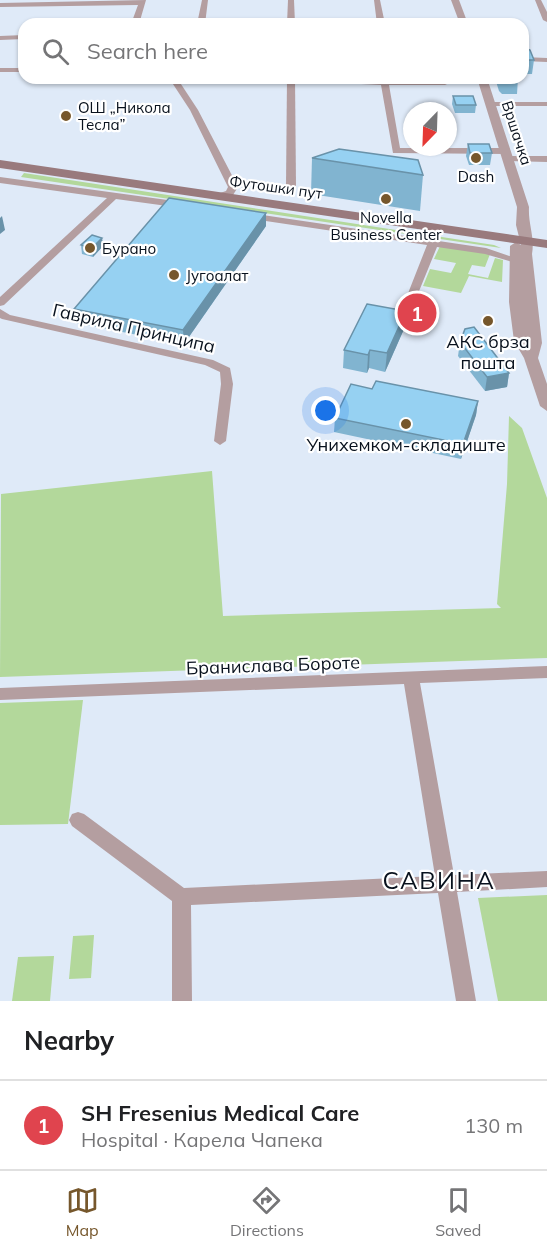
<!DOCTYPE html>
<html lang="en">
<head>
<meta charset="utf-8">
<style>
	:root { --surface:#fff; --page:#f6f6f6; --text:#202124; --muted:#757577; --line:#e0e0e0; --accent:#76572c }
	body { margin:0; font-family:Mulish,sans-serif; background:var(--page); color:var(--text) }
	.compass { position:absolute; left:403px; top:102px; width:54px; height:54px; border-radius:50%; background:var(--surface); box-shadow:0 2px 4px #0004; rotate:203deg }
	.you { position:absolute; left:326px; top:411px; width:21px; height:21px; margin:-15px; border:4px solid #fff; border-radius:50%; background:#1a73e8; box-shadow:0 0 0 9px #1a73e833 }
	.badge { display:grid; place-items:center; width:39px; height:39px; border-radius:50%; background:var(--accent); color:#fff; font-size:20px; font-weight:700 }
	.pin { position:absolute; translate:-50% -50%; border:3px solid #fff; box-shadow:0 2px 6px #0006 }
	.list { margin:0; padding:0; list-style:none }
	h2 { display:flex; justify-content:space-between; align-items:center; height:78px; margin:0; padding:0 24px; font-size:26px }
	h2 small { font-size:20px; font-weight:400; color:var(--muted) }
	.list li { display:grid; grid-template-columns:39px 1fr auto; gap:18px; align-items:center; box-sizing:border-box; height:90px; padding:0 24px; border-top:2px solid var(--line) }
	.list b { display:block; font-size:22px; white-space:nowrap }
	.list p { margin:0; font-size:20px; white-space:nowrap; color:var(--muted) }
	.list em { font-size:20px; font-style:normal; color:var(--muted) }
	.icon { flex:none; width:33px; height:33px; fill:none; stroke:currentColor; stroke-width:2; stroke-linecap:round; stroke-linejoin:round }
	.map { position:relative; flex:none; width:547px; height:1001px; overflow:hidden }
	.search { position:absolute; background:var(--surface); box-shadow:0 2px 4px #0004; left:18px; right:18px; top:18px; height:66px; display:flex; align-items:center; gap:15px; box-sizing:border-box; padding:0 21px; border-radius:18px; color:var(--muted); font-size:22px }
	.sheet { height:168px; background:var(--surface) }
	nav { display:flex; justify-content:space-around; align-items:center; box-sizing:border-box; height:84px; border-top:2px solid var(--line); background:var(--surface); font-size:16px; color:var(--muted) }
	nav a { display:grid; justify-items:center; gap:3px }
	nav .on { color:var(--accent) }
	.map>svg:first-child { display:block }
	.green { fill:#b3d89b }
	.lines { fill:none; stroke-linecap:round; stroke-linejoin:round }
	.minor { fill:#b49ea0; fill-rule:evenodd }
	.tertiary { fill:#b49ea0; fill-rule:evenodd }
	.secondary { fill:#997a7d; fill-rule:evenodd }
	.wall { fill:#81b4d0 }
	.shaded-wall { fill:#6992a9 }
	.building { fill:#96d1f2; stroke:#6992a9; stroke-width:1.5 }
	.poi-dot { fill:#76572c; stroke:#fff; stroke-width:2 }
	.labels { text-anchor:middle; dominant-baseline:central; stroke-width:4.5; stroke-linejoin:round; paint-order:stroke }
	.far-poi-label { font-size:15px; fill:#08111d; stroke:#fff; text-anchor:start }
	.far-street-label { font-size:15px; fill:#08111d; stroke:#fff }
	.street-label { font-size:18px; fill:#08111d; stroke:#fff }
	.poi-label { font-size:18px; fill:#08111d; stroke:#fff }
	.near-neighbourhood-label { font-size:24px; letter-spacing:1.5px; fill:#08111d; stroke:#fff }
</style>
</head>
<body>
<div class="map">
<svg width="547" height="1001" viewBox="0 0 547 1001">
	<rect width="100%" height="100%" fill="#dfeaf8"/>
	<!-- green -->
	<g class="green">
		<path d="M 24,173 L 494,245 L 501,248 L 21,177 Z"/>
		<path d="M 440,246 L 490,254 L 485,267 L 472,265 L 468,274 L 488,278 L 495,258 L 503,260 L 502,282 L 469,276 L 461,293 L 423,286 L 430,269 L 451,273 L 456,263 L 434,259 Z"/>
		<path d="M 509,416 L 522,428 L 547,498 L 547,658 L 0,677 L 1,494 L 212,471 L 223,616 L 501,608 L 497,604 L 507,484 Z"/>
		<path d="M 83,700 L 68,824 L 0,825 L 0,703 Z"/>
		<path d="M 547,895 L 547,1001 L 498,1001 L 478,898 Z"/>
		<path d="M 94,935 L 91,978 L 69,979 L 73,936 Z"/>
		<path d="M 54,956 L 50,1001 L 12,1001 L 18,957 Z"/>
	</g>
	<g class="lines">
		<!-- minor -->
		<g class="minor">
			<path d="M 146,0 L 139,24 L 131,24 L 138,5 L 0,7 L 0,3 Z"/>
			<path d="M 202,0 L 208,0 L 205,24 L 197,24 Z"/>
			<path d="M 288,0 L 294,0 L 295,24 L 287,24 Z"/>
			<path d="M 374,0 L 380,0 L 385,24 L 377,24 Z"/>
			<path d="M 535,0 L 541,0 L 547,12 L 547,22 L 543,20 Z"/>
			<path d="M 24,35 L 24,39 L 0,40 L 0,36 Z"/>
			<path d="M 523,57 L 547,58 L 547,62 L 523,61 Z"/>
			<rect x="0" y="68" width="24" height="4"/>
			<path d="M 169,78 L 177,78 L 198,110 L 238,187 L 233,195 L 219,198 L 214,195 L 226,191 L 228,187 L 190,110 Z"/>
			<path d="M 287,78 L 295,78 L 296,186 L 291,189 L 286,186 Z"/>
			<path d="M 358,80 L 445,81 L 449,83 L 445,85 L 389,85 L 400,148 L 505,148 L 509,151 L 505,154 L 393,153 L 381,85 L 361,84 L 357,82 Z"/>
			<rect x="487" y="102" width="60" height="4"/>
			<path d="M 507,156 L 547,156 L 547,162 L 504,161 L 504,157 Z"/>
			<path d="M 0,177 L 182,202 L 187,205 L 182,208 L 116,199 L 4,305 L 0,306 L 0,297 L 107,198 L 0,183 Z"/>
			<path d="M 249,213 L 486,248 L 521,260 L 516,263 L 485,254 L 437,247 L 415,301 L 410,304 L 405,301 L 427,245 L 246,218 L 244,216 Z"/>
			<path d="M 0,309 L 10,315 L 213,360 L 230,368 L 233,384 L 226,441 L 220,445 L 214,441 L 221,384 L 220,372 L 205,365 L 2,319 L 0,318 Z"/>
			<path d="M 547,666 L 547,678 L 420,683 L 454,875 L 547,871 L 547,887 L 457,892 L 476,1001 L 456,1001 L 438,893 L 191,905 L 192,1001 L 172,1001 L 172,901 L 72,826 L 69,820 L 72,814 L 78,812 L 84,814 L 184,888 L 435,876 L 404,684 L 0,700 L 0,688 Z"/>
		</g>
		<!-- tertiary -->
		<g class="tertiary">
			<path d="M 451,0 L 459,0 L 468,24 L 460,24 Z"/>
			<path d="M 477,78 L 487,78 L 529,207 C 528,224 535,237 532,254 L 542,343 L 538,358 L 547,384 L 547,411 L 540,406 L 524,358 L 514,341 L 509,302 L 510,246 L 516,242 L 521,245 L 516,225 L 517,207 Z"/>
		</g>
		<!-- secondary -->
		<path class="secondary" d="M 0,160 L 547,240 L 547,248 L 0,168 Z"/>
	</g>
	<!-- wall -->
	<g class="wall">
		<path d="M 523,35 L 527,41 L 526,48 L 534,60 L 532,74 L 523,74 Z"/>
		<path d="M 495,78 L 518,78 L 517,94 L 502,94 L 499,91 Z"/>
		<path d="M 453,96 L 476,105 L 475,113 L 455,113 L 452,104 Z"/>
		<path d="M 468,144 L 492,153 L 490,165 L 469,165 L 466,156 Z"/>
		<path d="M 312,158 L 423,175 L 420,211 L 311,194 Z"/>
		<path d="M 266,213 L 266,226 L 184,344 L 76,323 L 74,309 Z"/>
		<path d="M 102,238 L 103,246 L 93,257 L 82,254 L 81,245 Z"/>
		<path d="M 404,329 L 385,372 L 369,368 L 367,373 L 343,368 L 344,350 Z"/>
		<path d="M 460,342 L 509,373 L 507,387 L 485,391 L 458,356 Z"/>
		<path d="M 478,401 L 476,415 L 461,459 L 334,432 L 335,418 Z"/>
	</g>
	<!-- shaded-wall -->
	<g class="shaded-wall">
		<path d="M 527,41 L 525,55 L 523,55 L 523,42 Z"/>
		<path d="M 266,213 L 266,226 L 184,344 L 183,330 Z"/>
		<path d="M 2,216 L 5,230 L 0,234 L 0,218 Z"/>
		<path d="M 102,238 L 103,246 L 93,257 L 92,248 Z"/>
		<path d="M 406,311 L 404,329 L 385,372 L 387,353 Z"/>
		<path d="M 370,350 L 369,368 L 367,373 L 368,355 Z"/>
		<path d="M 509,373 L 507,387 L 485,391 L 487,377 Z"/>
		<path d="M 478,401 L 476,415 L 461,459 L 463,444 Z"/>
	</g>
	<!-- building -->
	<g class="building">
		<path d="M 523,35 L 524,35 L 527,41 L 523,42 L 523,45 Z"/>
		<path d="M 523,47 L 530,50 L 534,60 L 523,60 Z"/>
		<path d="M 502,78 L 518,78 L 519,79 L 504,79 Z"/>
		<path d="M 453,96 L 473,96 L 476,105 L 456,105 Z"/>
		<path d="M 468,144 L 489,144 L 492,153 L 470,153 Z"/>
		<path d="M 339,149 L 418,160 L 423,175 L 312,158 Z"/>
		<path d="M 169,198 L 266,213 L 183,330 L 74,309 Z"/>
		<path d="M 92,235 L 102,238 L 92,248 L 81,245 Z"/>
		<path d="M 367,304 L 406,311 L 387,353 L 370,350 L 368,355 L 344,350 Z"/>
		<path d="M 474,327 L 509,373 L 487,377 L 460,342 L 465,329 Z"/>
		<path d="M 376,381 L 478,401 L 463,444 L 335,418 L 351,384 L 372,389 Z"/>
	</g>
	<!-- markers -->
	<g class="poi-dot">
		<circle cx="66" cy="116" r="6"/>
		<circle cx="476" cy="158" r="6"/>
		<circle cx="386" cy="199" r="6"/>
		<circle cx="90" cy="248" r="6"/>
		<circle cx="174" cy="275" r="6"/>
		<circle cx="488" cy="321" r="6"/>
		<circle cx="406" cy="424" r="6"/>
	</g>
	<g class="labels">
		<!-- far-poi labels -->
		<g class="far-poi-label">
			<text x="78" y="107">ОШ „Никола<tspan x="78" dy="17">Тесла”</tspan></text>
			<text x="476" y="176" text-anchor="middle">Dash</text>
			<text x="386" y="217" text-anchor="middle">Novella<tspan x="386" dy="17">Business Center</tspan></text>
			<text x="102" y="248">Бурано</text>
			<text x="186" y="275">Југоалат</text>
		</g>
		<!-- far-street labels -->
		<g class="far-street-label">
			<text transform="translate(517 133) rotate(72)">Вршачка</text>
			<text transform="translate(276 187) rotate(8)">Футошки пут</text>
		</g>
		<!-- street labels -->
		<g class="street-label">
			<text transform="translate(134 328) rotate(13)">Гаврила Принципа</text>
			<text transform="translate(273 665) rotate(-2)">Бранислава Бороте</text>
		</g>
		<!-- poi labels -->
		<g class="poi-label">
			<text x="488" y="341">АКС брза<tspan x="488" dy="21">пошта</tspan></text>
			<text x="406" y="444">Унихемком-складиште</text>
		</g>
		<!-- near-neighbourhood labels -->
		<g class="near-neighbourhood-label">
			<text x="439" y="880">САВИНА</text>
		</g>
	</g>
</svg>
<svg class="compass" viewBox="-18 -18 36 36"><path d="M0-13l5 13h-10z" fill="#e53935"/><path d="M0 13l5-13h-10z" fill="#757577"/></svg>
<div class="you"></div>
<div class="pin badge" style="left:417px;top:313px;background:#e0444e">1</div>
<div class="search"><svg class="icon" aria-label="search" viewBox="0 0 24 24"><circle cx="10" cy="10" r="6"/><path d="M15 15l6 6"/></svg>Search here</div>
</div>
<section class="sheet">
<h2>Nearby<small></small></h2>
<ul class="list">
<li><span class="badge" style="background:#e0444e">1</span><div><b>SH Fresenius Medical Care</b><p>Hospital · Карела Чапека</p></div><em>130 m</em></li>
</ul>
</section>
<nav>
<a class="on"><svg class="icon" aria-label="map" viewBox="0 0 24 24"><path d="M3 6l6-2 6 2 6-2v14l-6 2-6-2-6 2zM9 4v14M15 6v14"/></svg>Map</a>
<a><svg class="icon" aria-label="directions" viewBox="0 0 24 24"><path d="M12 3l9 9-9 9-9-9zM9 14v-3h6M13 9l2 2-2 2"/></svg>Directions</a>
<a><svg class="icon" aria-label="saved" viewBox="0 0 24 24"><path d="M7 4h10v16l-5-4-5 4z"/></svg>Saved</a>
</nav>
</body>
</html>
